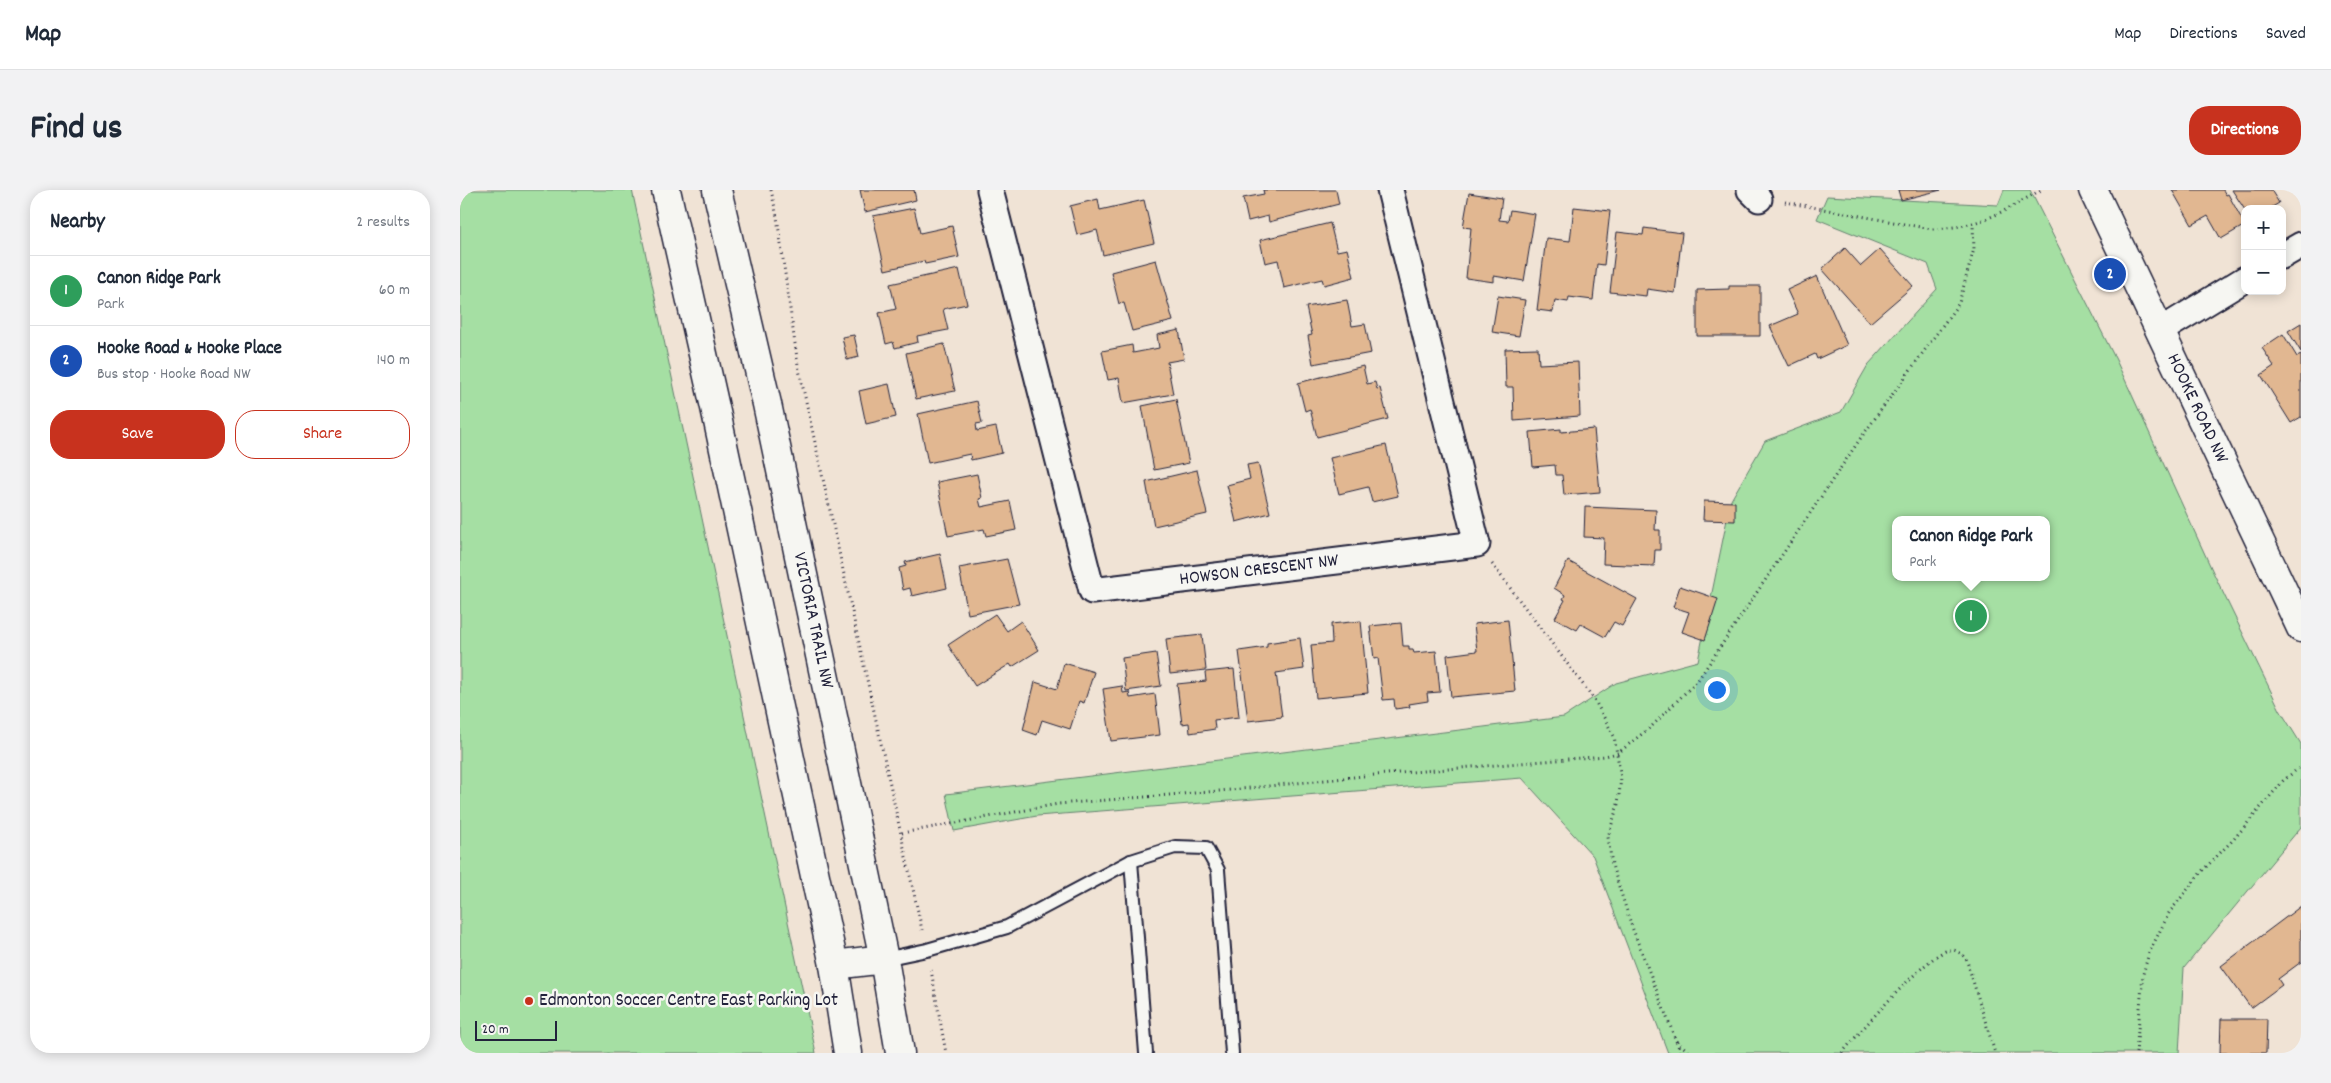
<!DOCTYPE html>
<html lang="en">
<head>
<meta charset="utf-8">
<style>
	:root { --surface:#fff; --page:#f2f2f3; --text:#1f2937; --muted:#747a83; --line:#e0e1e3; --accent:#c8321e }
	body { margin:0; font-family:Dekko,sans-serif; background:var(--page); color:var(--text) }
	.controls { position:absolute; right:15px; top:15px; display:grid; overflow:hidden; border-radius:10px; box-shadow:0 2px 12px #0003 }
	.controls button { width:45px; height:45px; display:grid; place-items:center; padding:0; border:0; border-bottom:1px solid var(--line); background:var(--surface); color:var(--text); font:25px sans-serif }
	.scale { position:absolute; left:15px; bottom:12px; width:82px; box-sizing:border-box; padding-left:5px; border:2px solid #22223b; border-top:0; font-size:14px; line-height:18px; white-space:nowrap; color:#22223b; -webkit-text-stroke:4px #f6f6f2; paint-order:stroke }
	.you { position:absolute; left:1256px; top:499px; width:18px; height:18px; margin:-12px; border:4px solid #fff; border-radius:50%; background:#1a73e8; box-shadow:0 0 0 8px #1a73e833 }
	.badge { display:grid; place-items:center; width:32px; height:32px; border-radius:50%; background:var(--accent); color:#fff; font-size:16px; font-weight:700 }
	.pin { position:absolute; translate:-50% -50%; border:2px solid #fff; box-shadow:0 1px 5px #0006 }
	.popup { position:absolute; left:1432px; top:326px; width:158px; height:65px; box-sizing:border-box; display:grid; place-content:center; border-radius:10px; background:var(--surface); filter:drop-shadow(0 1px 4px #0005); font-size:16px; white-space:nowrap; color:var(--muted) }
	.popup b { font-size:19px; color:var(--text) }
	.popup::after { content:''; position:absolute; left:50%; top:100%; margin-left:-10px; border:10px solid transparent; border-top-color:var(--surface) }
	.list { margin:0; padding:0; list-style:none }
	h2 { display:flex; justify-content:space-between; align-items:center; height:65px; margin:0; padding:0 20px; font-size:21px }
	h2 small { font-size:16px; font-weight:400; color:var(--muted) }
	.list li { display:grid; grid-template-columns:32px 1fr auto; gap:15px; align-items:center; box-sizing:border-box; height:70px; padding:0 20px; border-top:1px solid var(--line) }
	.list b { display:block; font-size:19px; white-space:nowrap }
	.list p { margin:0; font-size:16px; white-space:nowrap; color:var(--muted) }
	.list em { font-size:16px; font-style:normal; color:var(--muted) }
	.actions { display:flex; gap:10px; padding:15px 20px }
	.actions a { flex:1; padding:11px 0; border:1px solid var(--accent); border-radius:20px; text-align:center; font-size:18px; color:var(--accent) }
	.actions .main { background:var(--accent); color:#fff }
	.map { position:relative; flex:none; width:1841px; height:863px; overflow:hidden; border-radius:20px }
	header { display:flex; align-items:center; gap:30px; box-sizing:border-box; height:70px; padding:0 25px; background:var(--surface); border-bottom:1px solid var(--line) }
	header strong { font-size:24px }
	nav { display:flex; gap:28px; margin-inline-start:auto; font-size:18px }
	.intro { display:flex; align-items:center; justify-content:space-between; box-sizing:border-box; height:120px; padding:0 30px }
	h1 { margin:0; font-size:35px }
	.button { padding:12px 22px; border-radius:20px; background:var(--accent); color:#fff; font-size:18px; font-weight:700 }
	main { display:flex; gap:30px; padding:0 30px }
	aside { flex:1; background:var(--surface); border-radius:20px; box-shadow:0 2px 12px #0003 }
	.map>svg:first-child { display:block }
	.green { fill:#a5dfa3; stroke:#64806f; fill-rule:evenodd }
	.building { fill:#e1b791; stroke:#22223b }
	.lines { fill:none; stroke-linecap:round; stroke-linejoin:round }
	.lane-casing { stroke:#22223b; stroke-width:16 }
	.street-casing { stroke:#22223b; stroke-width:29 }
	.secondary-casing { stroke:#22223b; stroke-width:31 }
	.path { stroke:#22223b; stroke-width:3; stroke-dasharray:1 4; stroke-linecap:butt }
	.lane { stroke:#f6f6f2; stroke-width:12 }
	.street { stroke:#f6f6f2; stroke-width:25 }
	.secondary { stroke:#f6f6f2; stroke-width:28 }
	.poi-dot { fill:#c8321e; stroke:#f6f6f2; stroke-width:2 }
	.labels { text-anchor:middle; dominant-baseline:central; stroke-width:5; stroke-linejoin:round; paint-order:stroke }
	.street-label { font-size:19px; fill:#22223b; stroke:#f6f6f2 }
	.poi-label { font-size:19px; fill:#22223b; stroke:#f6f6f2; text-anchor:start }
</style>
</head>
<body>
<header>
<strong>Map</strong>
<nav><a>Map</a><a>Directions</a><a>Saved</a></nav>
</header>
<div class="intro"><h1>Find us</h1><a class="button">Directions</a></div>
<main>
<aside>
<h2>Nearby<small>2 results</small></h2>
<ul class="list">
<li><span class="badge" style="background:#2e9e5b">1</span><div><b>Canon Ridge Park</b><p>Park</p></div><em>60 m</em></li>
<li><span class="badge" style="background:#1a4fb4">2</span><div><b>Hooke Road &amp; Hooke Place</b><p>Bus stop · Hooke Road NW</p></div><em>140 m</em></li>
</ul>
<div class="actions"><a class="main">Save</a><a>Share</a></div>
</aside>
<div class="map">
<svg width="1841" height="863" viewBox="0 0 1841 863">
	<rect width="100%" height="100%" fill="#f0e3d5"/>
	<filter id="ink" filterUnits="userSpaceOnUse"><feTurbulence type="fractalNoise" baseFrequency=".02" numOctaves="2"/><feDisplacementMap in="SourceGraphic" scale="10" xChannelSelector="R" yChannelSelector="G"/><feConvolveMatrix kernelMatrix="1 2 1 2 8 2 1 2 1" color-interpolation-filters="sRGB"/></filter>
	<g filter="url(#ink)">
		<!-- green -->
		<g class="green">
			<path d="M 0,0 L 172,0 L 356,863 L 0,863 Z"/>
			<path d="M 1544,0 L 1570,0 L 1656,170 L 1753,382 L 1820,520 L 1841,554 L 1841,637 L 1724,778 L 1719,863 L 1208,863 L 1133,666 L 1062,588 L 577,626 L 494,641 L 486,604 L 1104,527 L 1156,493 L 1238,471 L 1271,310 L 1305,251 L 1381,222 L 1408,175 L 1477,99 L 1468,74 L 1357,29 L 1367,6 L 1538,15 ZM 1436,330 L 1586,330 L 1586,387 L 1436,387 Z"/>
		</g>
		<!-- building -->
		<g class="building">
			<path d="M 400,0 L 454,0 L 456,10 L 405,22 Z"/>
			<path d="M 803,0 L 876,0 L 879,14 L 809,32 L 808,26 L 788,31 L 783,8 L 804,4 Z"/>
			<path d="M 1438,0 L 1481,0 L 1441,10 Z"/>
			<path d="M 1712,0 L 1763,0 L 1766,5 L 1768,4 L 1785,35 L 1761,49 L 1748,26 L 1732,35 Z"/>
			<path d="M 1772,0 L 1811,0 L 1819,13 L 1809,19 L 1785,20 Z"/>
			<path d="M 1009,3 L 1042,8 L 1039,30 L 1048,31 L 1050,20 L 1075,24 L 1064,91 L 1034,86 L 1034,92 L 1006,88 L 1011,38 L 1003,37 Z"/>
			<path d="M 638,9 L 640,20 L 684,10 L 694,53 L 643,65 L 637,40 L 617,45 L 610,16 Z"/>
			<path d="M 1114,17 L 1150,21 L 1144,75 L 1137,74 L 1133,110 L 1109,107 L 1108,112 L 1095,110 L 1093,122 L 1077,120 L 1086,48 L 1110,51 Z"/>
			<path d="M 454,18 L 460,43 L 492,36 L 499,67 L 465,74 L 464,71 L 425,80 L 413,26 Z"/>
			<path d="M 870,33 L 877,61 L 887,59 L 894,87 L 864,95 L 862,89 L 824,98 L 818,70 L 805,73 L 800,50 Z"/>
			<path d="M 1184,38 L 1222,43 L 1215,103 L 1187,99 L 1186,106 L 1150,102 L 1157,42 L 1183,45 Z"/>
			<path d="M 1385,58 L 1401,76 L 1420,59 L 1453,96 L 1410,133 L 1362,79 Z"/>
			<path d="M 696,70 L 713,131 L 672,141 L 664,113 L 659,114 L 651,82 Z"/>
			<path d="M 499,79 L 507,114 L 483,119 L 488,140 L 457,146 L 458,152 L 435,158 L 433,152 L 426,154 L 419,123 L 436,119 L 430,94 Z"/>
			<path d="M 1357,86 L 1387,155 L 1357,169 L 1355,164 L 1329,176 L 1310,136 L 1338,124 L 1327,100 Z"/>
			<path d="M 1269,96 L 1300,96 L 1300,146 L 1237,146 L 1237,100 L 1269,99 Z"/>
			<path d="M 1038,106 L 1065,110 L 1059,146 L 1032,142 Z"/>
			<path d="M 887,110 L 892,136 L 905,134 L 911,163 L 853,174 L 848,146 L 852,145 L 846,117 Z"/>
			<path d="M 1841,133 L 1841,162 L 1828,141 Z"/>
			<path d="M 719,140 L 724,169 L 707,172 L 713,204 L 663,213 L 659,188 L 648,190 L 642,161 L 672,155 L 673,163 L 699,158 L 697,145 Z"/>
			<path d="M 1823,144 L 1837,167 L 1841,165 L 1841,227 L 1831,233 L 1801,185 L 1814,176 L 1802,158 Z"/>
			<path d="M 394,145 L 399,167 L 387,170 L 382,147 Z"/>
			<path d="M 484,154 L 495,201 L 456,209 L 446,163 Z"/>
			<path d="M 1078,158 L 1079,174 L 1118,172 L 1120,226 L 1054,231 L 1053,197 L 1046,197 L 1045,159 Z"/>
			<path d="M 903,176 L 907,194 L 915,192 L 917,199 L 920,198 L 928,229 L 857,247 L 850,219 L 845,221 L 838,193 Z"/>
			<path d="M 429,194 L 436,227 L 406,234 L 399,201 Z"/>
			<path d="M 716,209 L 729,273 L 694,280 L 682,216 Z"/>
			<path d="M 517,211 L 522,233 L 516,234 L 517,241 L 536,237 L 542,263 L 511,270 L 510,264 L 468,273 L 458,224 Z"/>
			<path d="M 1101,239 L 1101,242 L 1134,239 L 1140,302 L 1104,305 L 1102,285 L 1096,285 L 1095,275 L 1073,277 L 1070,242 Z"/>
			<path d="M 926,255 L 938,306 L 912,312 L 908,297 L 879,304 L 870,268 Z"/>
			<path d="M 798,273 L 810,323 L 776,332 L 767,295 L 790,289 L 787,275 Z"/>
			<path d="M 737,280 L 747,324 L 694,336 L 686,292 Z"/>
			<path d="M 517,284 L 522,308 L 519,309 L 521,317 L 550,311 L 556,340 L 526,346 L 524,339 L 488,346 L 477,292 Z"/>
			<path d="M 1244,311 L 1275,312 L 1275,331 L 1243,330 Z"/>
			<path d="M 1125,317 L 1196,320 L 1195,340 L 1200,340 L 1200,360 L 1195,360 L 1194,376 L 1143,374 L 1144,348 L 1124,347 Z"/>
			<path d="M 480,364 L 487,398 L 452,406 L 450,398 L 443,400 L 439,378 L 446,376 L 445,372 Z"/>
			<path d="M 547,369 L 559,414 L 508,424 L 499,378 Z"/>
			<path d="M 1108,371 L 1177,409 L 1162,436 L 1154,432 L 1145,447 L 1121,434 L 1117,440 L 1095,428 L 1105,410 L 1103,409 L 1105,405 L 1094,398 Z"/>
			<path d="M 1220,396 L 1258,409 L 1245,450 L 1222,442 L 1229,422 L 1213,417 Z"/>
			<path d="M 535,424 L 547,441 L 561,431 L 579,460 L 552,477 L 550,474 L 515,496 L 488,455 Z"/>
			<path d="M 1048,430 L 1055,501 L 991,507 L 987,465 L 1017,461 L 1014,434 Z"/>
			<path d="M 901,431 L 908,503 L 856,508 L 851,455 L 872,453 L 871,434 Z"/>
			<path d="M 941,433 L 943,456 L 949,456 L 949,460 L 953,460 L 954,463 L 976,461 L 980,502 L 967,503 L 968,511 L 949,514 L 950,517 L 935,519 L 934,509 L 923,510 L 918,468 L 914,469 L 910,436 Z"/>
			<path d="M 742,445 L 746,480 L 710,484 L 706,449 Z"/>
			<path d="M 840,448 L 844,479 L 816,483 L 822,527 L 788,531 L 779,461 L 807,457 L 807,453 Z"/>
			<path d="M 696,463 L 701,496 L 666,501 L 662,468 Z"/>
			<path d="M 604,473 L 634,482 L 624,513 L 619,511 L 610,539 L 582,530 L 577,545 L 563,540 L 575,492 L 597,499 Z"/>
			<path d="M 774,479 L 779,527 L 754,530 L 755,539 L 730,543 L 729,533 L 722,534 L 717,494 L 746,491 L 745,482 Z"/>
			<path d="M 662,496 L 663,503 L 669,502 L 670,508 L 695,504 L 700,545 L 651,551 L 643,499 Z"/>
			<path d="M 1841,716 L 1841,772 L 1818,789 L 1822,795 L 1791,818 L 1761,776 Z"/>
			<path d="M 1761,829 L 1807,829 L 1806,863 L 1760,863 Z"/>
		</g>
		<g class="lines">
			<defs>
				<g id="lane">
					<path d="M 671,671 L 686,863"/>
					<path d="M 424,769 L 467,760 L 547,737 L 671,671 L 715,657 L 746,658 L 758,680 L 772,863"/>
				</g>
				<g id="street">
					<path id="s1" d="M 530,0 L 632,401 L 1017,354 L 930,0"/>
					<path d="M 1290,0 L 1299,9"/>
					<path d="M 1822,66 L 1841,55"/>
					<path d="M 1700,141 L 1785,89"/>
				</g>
				<g id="secondary">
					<path d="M 206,0 L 256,222 L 374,775 L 388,863"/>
					<path id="s2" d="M 257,0 L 307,214 L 424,769 L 440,863"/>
					<path id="s3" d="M 1633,0 L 1841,438"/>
					<path d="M 374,775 L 424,769"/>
				</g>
			</defs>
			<!-- lane casing -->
			<use href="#lane" class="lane-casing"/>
			<!-- street casing -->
			<use href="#street" class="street-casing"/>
			<!-- secondary casing -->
			<use href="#secondary" class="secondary-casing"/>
			<!-- path -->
			<g class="path">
				<path d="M 311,0 L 317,27 L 338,175 L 462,740"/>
				<path d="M 1325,12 L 1471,39 C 1520,37 1539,24 1581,0"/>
				<path d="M 1032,374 L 1134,509 L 1154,546 L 1161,588 L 1158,614 L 1148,647 L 1152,675 L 1172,737 L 1216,851 L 1231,863"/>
				<path d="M 442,643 L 598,614 L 771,600 L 903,586 L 1145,566 L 1158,563 L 1192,536 L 1238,490 L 1400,249 L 1499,113 L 1514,59 L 1513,35"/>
				<path d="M 471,780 L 486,863"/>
				<path d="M 1217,851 L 1220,863"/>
				<path d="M 1382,863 C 1398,844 1468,763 1489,760 C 1497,759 1501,764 1506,768 L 1535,863"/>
				<path d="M 1676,863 L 1683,784 L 1689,763 L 1709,723 L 1742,681 L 1774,649 L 1823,591 L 1841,576"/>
			</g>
			<!-- lane -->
			<use href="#lane" class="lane"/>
			<!-- street -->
			<use href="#street" class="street"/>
			<!-- secondary -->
			<use href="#secondary" class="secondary"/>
		</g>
	</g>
	<!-- markers -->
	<circle class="poi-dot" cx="69" cy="811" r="5"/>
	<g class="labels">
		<!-- street labels -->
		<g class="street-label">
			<text stroke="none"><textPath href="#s3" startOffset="242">HOOKE ROAD NW</textPath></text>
			<text stroke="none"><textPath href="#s1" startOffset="582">HOWSON CRESCENT NW</textPath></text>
			<text stroke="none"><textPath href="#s2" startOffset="441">VICTORIA TRAIL NW</textPath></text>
		</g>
		<!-- poi labels -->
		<g class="poi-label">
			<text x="79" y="811">Edmonton Soccer Centre East Parking Lot</text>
		</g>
	</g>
</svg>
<div class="controls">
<button>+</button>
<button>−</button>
</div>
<div class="scale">20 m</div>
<div class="you"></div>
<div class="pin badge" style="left:1511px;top:426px;background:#2e9e5b">1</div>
<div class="popup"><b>Canon Ridge Park</b>Park</div>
<div class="pin badge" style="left:1650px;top:84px;background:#1a4fb4">2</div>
</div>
</main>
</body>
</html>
